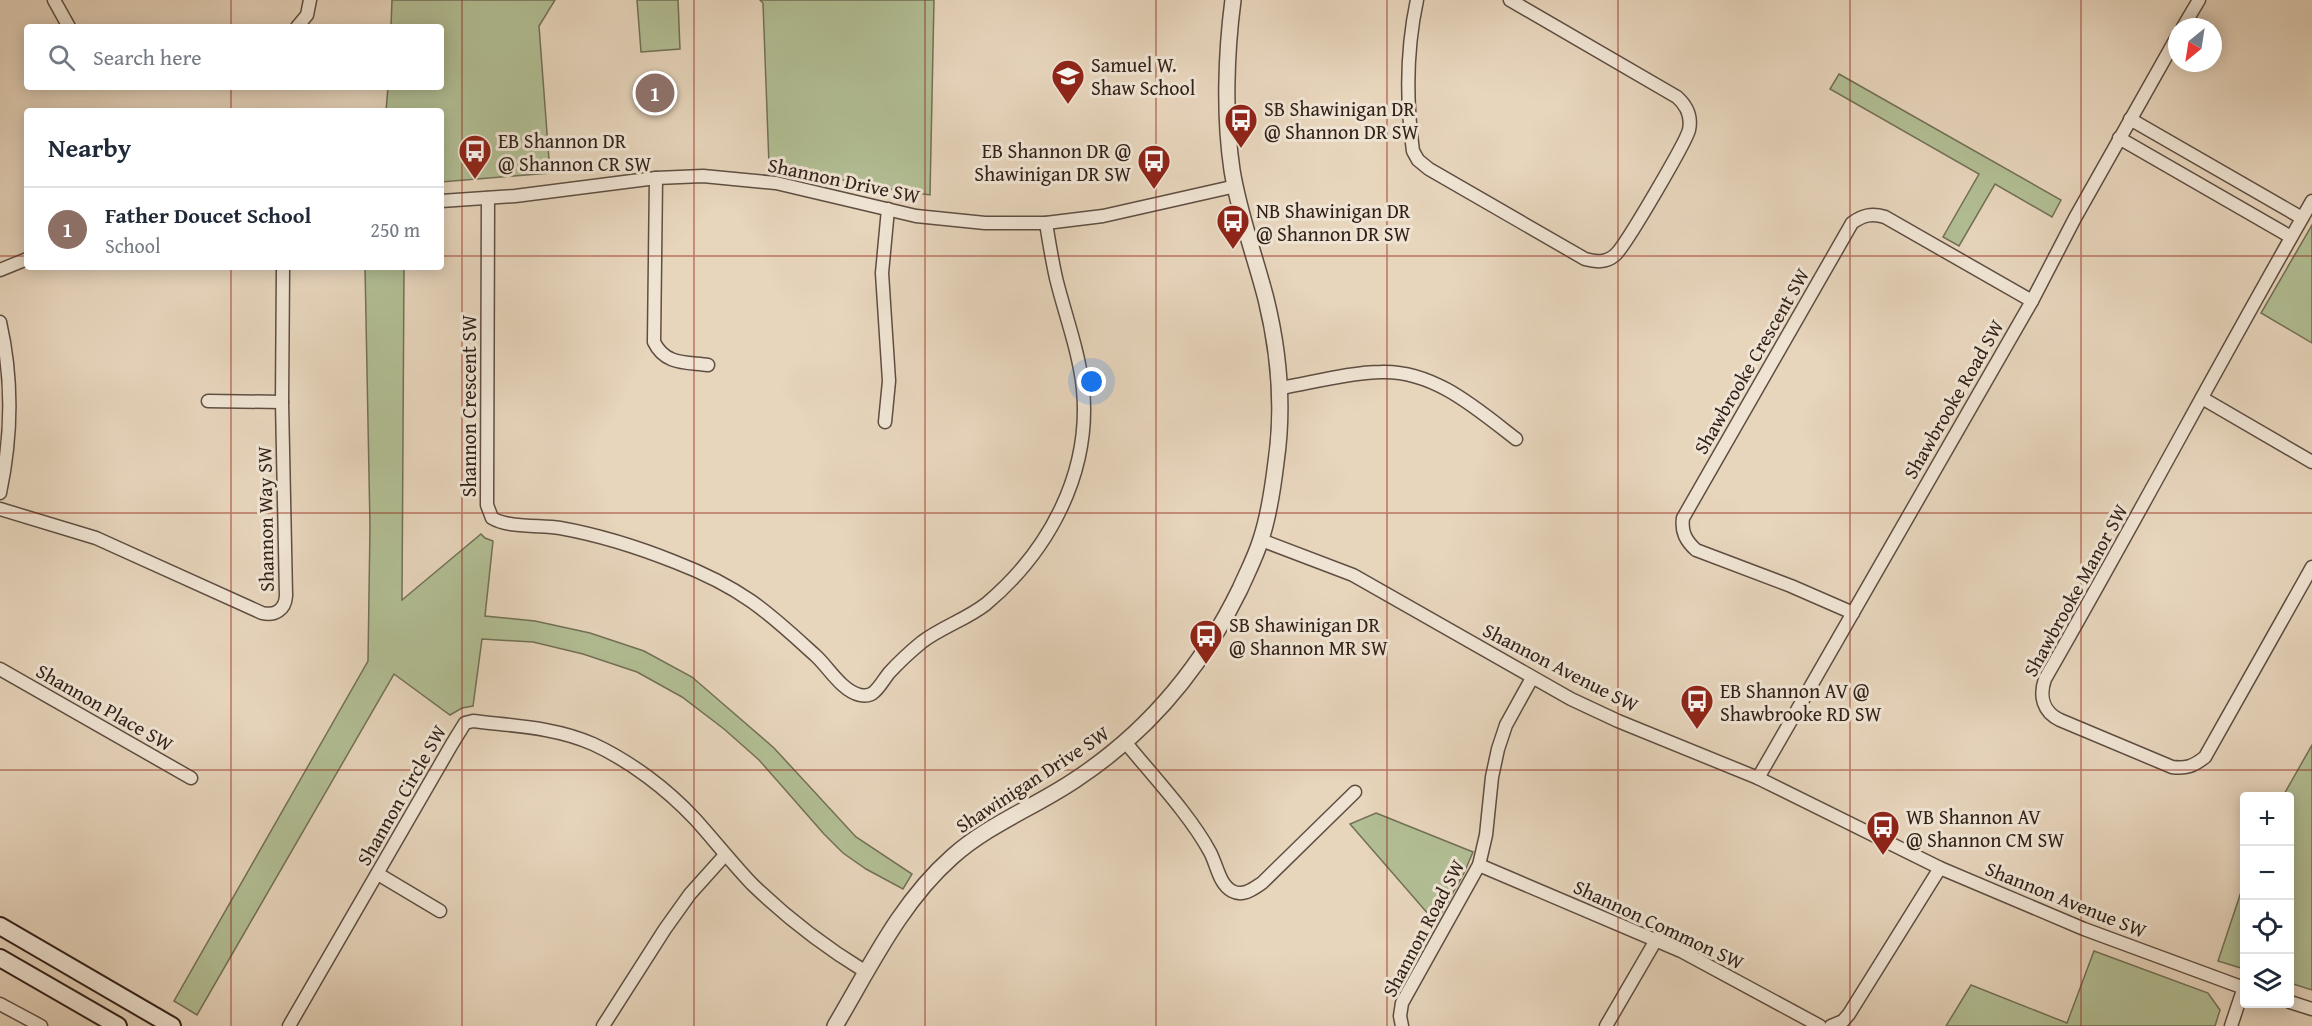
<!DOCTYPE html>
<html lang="en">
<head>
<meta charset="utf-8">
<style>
	:root { --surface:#fff; --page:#f2f2f3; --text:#1f2937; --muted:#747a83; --line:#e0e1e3; --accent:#1a73e8 }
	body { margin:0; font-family:"Gentium Book Plus",serif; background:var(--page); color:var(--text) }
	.controls { position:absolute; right:18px; bottom:18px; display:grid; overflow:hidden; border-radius:6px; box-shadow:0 3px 15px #0003 }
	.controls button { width:54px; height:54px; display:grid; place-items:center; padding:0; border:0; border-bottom:2px solid var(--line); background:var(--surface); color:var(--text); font:30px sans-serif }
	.compass { position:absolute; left:2168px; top:18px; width:54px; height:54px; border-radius:50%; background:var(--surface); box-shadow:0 3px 15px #0003; rotate:210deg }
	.you { position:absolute; left:1092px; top:382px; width:21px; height:21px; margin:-15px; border:4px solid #fff; border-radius:50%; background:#1a73e8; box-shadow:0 0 0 9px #1a73e833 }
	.badge { display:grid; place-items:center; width:39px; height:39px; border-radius:50%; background:var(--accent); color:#fff; font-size:20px; font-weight:700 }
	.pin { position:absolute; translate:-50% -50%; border:3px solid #fff; box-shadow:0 2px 6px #0006 }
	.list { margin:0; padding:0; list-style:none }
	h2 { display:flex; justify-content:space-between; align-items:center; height:78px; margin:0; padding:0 24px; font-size:26px }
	h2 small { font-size:20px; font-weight:400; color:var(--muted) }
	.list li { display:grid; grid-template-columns:39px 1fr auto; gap:18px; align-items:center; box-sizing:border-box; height:84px; padding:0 24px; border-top:2px solid var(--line) }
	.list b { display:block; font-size:22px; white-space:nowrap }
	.list p { margin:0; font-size:20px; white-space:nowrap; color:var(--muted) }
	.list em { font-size:20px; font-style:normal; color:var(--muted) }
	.icon { flex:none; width:33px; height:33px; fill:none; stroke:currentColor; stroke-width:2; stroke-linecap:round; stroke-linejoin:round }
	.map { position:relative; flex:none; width:2312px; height:1026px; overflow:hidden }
	.search { position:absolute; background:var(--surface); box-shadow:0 3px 15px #0003; left:24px; top:24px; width:420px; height:66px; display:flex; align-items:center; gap:15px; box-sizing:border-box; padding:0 21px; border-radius:6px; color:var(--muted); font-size:22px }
	.panel { position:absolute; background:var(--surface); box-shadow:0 3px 15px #0003; left:24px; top:108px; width:420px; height:162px; border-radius:6px }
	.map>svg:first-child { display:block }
	.green { fill:#b2be94; stroke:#727057; stroke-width:1.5 }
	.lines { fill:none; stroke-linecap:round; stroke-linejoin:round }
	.minor-casing { stroke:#5f4e42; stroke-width:15 }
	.tertiary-casing { stroke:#5f4e42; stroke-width:18 }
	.secondary-casing { stroke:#32211a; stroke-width:20 }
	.minor { stroke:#efe4d3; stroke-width:12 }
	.tertiary { stroke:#efe4d3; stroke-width:15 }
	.secondary { stroke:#efe4d3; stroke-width:16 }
	.grid { fill:none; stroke:#8f2418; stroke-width:1.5; stroke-opacity:0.55 }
	.labels { text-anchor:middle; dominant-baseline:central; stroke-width:6; stroke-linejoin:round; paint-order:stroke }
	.poi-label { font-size:20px; fill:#32211a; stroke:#efe4d3; text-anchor:start }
	.street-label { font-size:20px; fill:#32211a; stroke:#efe4d3 }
</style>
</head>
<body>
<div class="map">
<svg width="2312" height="1026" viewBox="0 0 2312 1026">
	<rect width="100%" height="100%" fill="#e7d5bc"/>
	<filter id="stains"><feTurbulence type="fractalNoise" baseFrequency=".00333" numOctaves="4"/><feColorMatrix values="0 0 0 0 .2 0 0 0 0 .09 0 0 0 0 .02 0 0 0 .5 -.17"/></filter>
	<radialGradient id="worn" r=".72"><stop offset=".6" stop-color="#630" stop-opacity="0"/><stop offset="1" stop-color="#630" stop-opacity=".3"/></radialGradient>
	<!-- green -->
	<g class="green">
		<path d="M 392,0 L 555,0 L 539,26 L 550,173 L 441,182 L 441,111 L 386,111 L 388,87 L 441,87 L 441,27 L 391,27 Z"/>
		<path d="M 637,0 L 678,0 L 680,49 L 641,52 Z"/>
		<path d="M 760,0 L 934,0 L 930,195 L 883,188 L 769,165 L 763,3 Z"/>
		<path d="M 1839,74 L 2061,200 L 2052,217 L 1995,184 L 1959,246 L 1943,237 L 1979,174 L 1830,89 Z"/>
		<path d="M 2312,225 L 2312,343 L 2261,313 Z"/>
		<path d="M 365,267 L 404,267 L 402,600 L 481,534 L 485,538 L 493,541 L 485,616 L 535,621 L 590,633 L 644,651 L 692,677 L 774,748 L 856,837 L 912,874 L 903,889 L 866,869 L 843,853 L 824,834 L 759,760 L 724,729 L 682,697 L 637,672 L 583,654 L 533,642 L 482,639 L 473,706 L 462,708 L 450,715 L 394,674 L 197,1015 L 174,1001 L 368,661 L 370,527 Z"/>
		<path d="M 2312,745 L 2312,990 L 2290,983 L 2290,796 L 2283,796 Z"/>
		<path d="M 1376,813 L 1473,852 L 1464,873 L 1436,923 L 1350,824 Z"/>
		<path d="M 2244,883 L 2244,969 L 2218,961 Z"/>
		<path d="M 2094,951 L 2208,993 L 2220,1010 L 2215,1026 L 1946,1026 L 1971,985 L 2067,1023 Z"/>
	</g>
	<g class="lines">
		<defs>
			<g id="minor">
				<path d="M 54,0 L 69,27"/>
				<path d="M 1417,0 C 1406,51 1406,100 1413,151 L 1418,160 L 1429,169 L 1585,259 C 1596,262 1606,263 1615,255 C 1625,247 1686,142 1689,130 C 1692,116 1686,105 1677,97 L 1510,0"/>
				<path d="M 297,27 L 307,15 L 310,0"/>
				<path d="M 2183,27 L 2199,0"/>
				<path d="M 2130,119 L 2302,218"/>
				<path d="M 2119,138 L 2291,237"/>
				<path d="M 656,178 L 654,342 C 665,365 686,362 708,365"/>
				<path d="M 488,198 L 487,505 L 492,518 C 508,528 541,525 560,528 C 599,535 640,548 675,562 C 701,572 728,585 751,601 C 774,617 795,637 816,656 C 829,668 842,691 860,695 C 865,696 870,696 874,692 C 880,687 884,679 889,673 C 899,662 911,651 922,642 C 942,627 967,619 986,604 C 1049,551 1091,473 1083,389 C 1079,351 1065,315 1056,278 C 1052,260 1049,242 1046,223"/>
				<path d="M 441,201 L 515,196 L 656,178 L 703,176 L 776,183 L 916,216 L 985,223 L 1046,223 L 1103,216 L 1236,186"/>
				<path d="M 2312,201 C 2221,359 2136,521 2045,679 C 2039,696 2043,712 2060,720 L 2172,767 C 2186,769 2194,766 2205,757 L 2312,567"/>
				<path d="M 0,270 L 27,259"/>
				<path d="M 0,322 C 13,379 12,436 0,493"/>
				<path d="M 1281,388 C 1311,383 1351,372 1381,372 C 1434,370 1477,409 1516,439"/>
				<path d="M 2202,398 L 2312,462"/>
				<path d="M 208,401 L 282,402"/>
				<path d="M 885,422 L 889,381 L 882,273 L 888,209"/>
				<path d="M 0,509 L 96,538 L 262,613 C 275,616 285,610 286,596 L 282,402 L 283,267"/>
				<path d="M 1261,540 L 1353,575 L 1571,699 L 1618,721 L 1758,778 L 1940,868 L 2084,929 L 2244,988"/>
				<path d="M 1853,613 L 1791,586 L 1696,550 C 1686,541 1681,532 1683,518 L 1852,223 C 1863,215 1872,213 1885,217 L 2032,301"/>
				<path d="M 0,669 L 191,778"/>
				<path d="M 1126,743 C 1153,776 1190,815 1210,852 C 1217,865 1219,884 1232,891 C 1243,897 1253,889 1262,883 L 1355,792"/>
				<path d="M 1758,778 L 2032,301 L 2075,218 L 2177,37"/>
				<path d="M 1479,865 L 1681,951 L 1820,1026"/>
				<path d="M 378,874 L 440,911"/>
				<path d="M 2290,1002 L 2312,1009"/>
				<path d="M 0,1004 L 41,1026"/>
				<path d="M 289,1026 L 452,744 L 465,723 L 473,721 C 513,726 555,727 593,744 C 630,761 667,789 695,819 C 714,840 732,863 752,884 C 787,918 825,947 866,972"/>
				<path d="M 603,1026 L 665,929 L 690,894 L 725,855"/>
				<path d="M 1402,1026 L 1400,1016 L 1402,1003 L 1479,865 L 1486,835 L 1492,777 L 1498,749 L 1506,725 L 1532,678"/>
				<path d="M 1606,1026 L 1656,940"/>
				<path d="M 1831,1026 L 1843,1021 L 1849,1014 L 1940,868"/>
				<path d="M 2231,1026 L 2244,987"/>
			</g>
			<path id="tertiary" d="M 835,1026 C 870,967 900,903 952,857 C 989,824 1035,807 1075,780 C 1148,732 1202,667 1240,589 C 1247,573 1256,556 1261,539 C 1269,515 1273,487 1276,462 C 1284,407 1279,352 1266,299 C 1255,256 1239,214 1232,170 C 1224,117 1226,53 1233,0"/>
			<g id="secondary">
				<path d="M 0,926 L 172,1026"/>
				<path d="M 0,958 L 118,1026"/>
			</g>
		</defs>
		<!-- minor casing -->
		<use href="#minor" class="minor-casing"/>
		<!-- tertiary casing -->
		<use href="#tertiary" class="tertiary-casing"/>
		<!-- secondary casing -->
		<use href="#secondary" class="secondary-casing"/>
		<!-- minor -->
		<use href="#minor" class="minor"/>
		<!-- tertiary -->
		<use href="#tertiary" class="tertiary"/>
		<!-- secondary -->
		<use href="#secondary" class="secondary"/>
	</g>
	<!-- grid -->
	<path class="grid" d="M 231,0 L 231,27M 462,0 L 462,1026M 694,0 L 694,1026M 925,0 L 925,1026M 1156,0 L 1156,1026M 1387,0 L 1387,1026M 1618,0 L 1618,1026M 1850,0 L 1850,1026M 2081,0 L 2081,1026M 231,87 L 231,111M 0,256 L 27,256M 441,256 L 2312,256M 231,267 L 231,1026M 0,513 L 2312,513M 0,770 L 2312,770"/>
	<!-- icons -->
	<defs>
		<symbol id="school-pin" viewBox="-11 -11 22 30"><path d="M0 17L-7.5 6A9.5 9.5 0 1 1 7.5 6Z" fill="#8f2418" stroke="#efe4d3"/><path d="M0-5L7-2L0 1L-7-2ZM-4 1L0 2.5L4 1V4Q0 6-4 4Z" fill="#fff"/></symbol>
		<symbol id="bus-pin" viewBox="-11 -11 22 30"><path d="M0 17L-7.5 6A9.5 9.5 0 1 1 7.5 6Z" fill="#8f2418" stroke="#efe4d3"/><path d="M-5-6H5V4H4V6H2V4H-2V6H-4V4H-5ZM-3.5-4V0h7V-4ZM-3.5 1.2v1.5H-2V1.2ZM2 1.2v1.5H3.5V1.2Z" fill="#fff"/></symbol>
	</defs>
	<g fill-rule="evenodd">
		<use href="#school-pin" x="1049" y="57" width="38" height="52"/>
		<use href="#bus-pin" x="1222" y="101" width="38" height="52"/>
		<use href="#bus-pin" x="456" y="132" width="38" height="52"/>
		<use href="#bus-pin" x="1135" y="142" width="38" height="52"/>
		<use href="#bus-pin" x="1214" y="202" width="38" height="52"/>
		<use href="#bus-pin" x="1187" y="617" width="38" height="52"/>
		<use href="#bus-pin" x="1678" y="682" width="38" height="52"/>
		<use href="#bus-pin" x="1864" y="808" width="38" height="52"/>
	</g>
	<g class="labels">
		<!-- poi labels -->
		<g class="poi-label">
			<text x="1091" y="64">Samuel W.<tspan x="1091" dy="23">Shaw School</tspan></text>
			<text x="1264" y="108">SB Shawinigan DR<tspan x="1264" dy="23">@ Shannon DR SW</tspan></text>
			<text x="498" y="140">EB Shannon DR<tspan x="498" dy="23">@ Shannon CR SW</tspan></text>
			<text x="1131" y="150" text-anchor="end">EB Shannon DR @<tspan x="1131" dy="23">Shawinigan DR SW</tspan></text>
			<text x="1256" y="210">NB Shawinigan DR<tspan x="1256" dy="23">@ Shannon DR SW</tspan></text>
			<text x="1229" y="624">SB Shawinigan DR<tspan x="1229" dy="23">@ Shannon MR SW</tspan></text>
			<text x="1720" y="690">EB Shannon AV @<tspan x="1720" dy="23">Shawbrooke RD SW</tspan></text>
			<text x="1906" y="816">WB Shannon AV<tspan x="1906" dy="23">@ Shannon CM SW</tspan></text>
		</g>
		<!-- street labels -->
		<g class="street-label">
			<text transform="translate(844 180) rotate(12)">Shannon Drive SW</text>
			<text transform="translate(1751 361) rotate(-60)">Shawbrooke Crescent SW</text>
			<text transform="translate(1953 399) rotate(-60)">Shawbrooke Road SW</text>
			<text transform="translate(468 406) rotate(-90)">Shannon Crescent SW</text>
			<text transform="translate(265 519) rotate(-91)">Shannon Way SW</text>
			<text transform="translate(2075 590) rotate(-61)">Shawbrooke Manor SW</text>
			<text transform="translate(1561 667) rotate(27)">Shannon Avenue SW</text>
			<text transform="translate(105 707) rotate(30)">Shannon Place SW</text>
			<text transform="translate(1032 779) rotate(-33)">Shawinigan Drive SW</text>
			<text transform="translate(401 795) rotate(-60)">Shannon Circle SW</text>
			<text transform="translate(2066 899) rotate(22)">Shannon Avenue SW</text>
			<text transform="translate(1659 924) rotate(25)">Shannon Common SW</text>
			<text transform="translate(1423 928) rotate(-62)">Shannon Road SW</text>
		</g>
	</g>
	<rect width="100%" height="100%" filter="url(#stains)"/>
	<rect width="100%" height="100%" fill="url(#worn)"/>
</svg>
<div class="controls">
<button>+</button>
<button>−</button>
<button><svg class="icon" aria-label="locate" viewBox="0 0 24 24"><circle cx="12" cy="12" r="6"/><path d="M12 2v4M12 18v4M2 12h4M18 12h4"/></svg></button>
<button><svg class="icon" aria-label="layers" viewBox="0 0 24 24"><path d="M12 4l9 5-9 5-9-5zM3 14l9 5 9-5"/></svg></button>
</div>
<svg class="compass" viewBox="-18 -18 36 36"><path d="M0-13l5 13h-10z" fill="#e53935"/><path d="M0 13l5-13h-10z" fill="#747a83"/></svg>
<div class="you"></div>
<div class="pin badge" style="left:655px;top:93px;background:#8d6e63">1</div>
<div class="search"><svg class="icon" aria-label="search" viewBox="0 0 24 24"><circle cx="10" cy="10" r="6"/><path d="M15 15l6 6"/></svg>Search here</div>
<section class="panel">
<h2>Nearby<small></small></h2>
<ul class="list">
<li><span class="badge" style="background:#8d6e63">1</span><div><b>Father Doucet School</b><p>School</p></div><em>250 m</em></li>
</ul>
</section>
</div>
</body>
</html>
